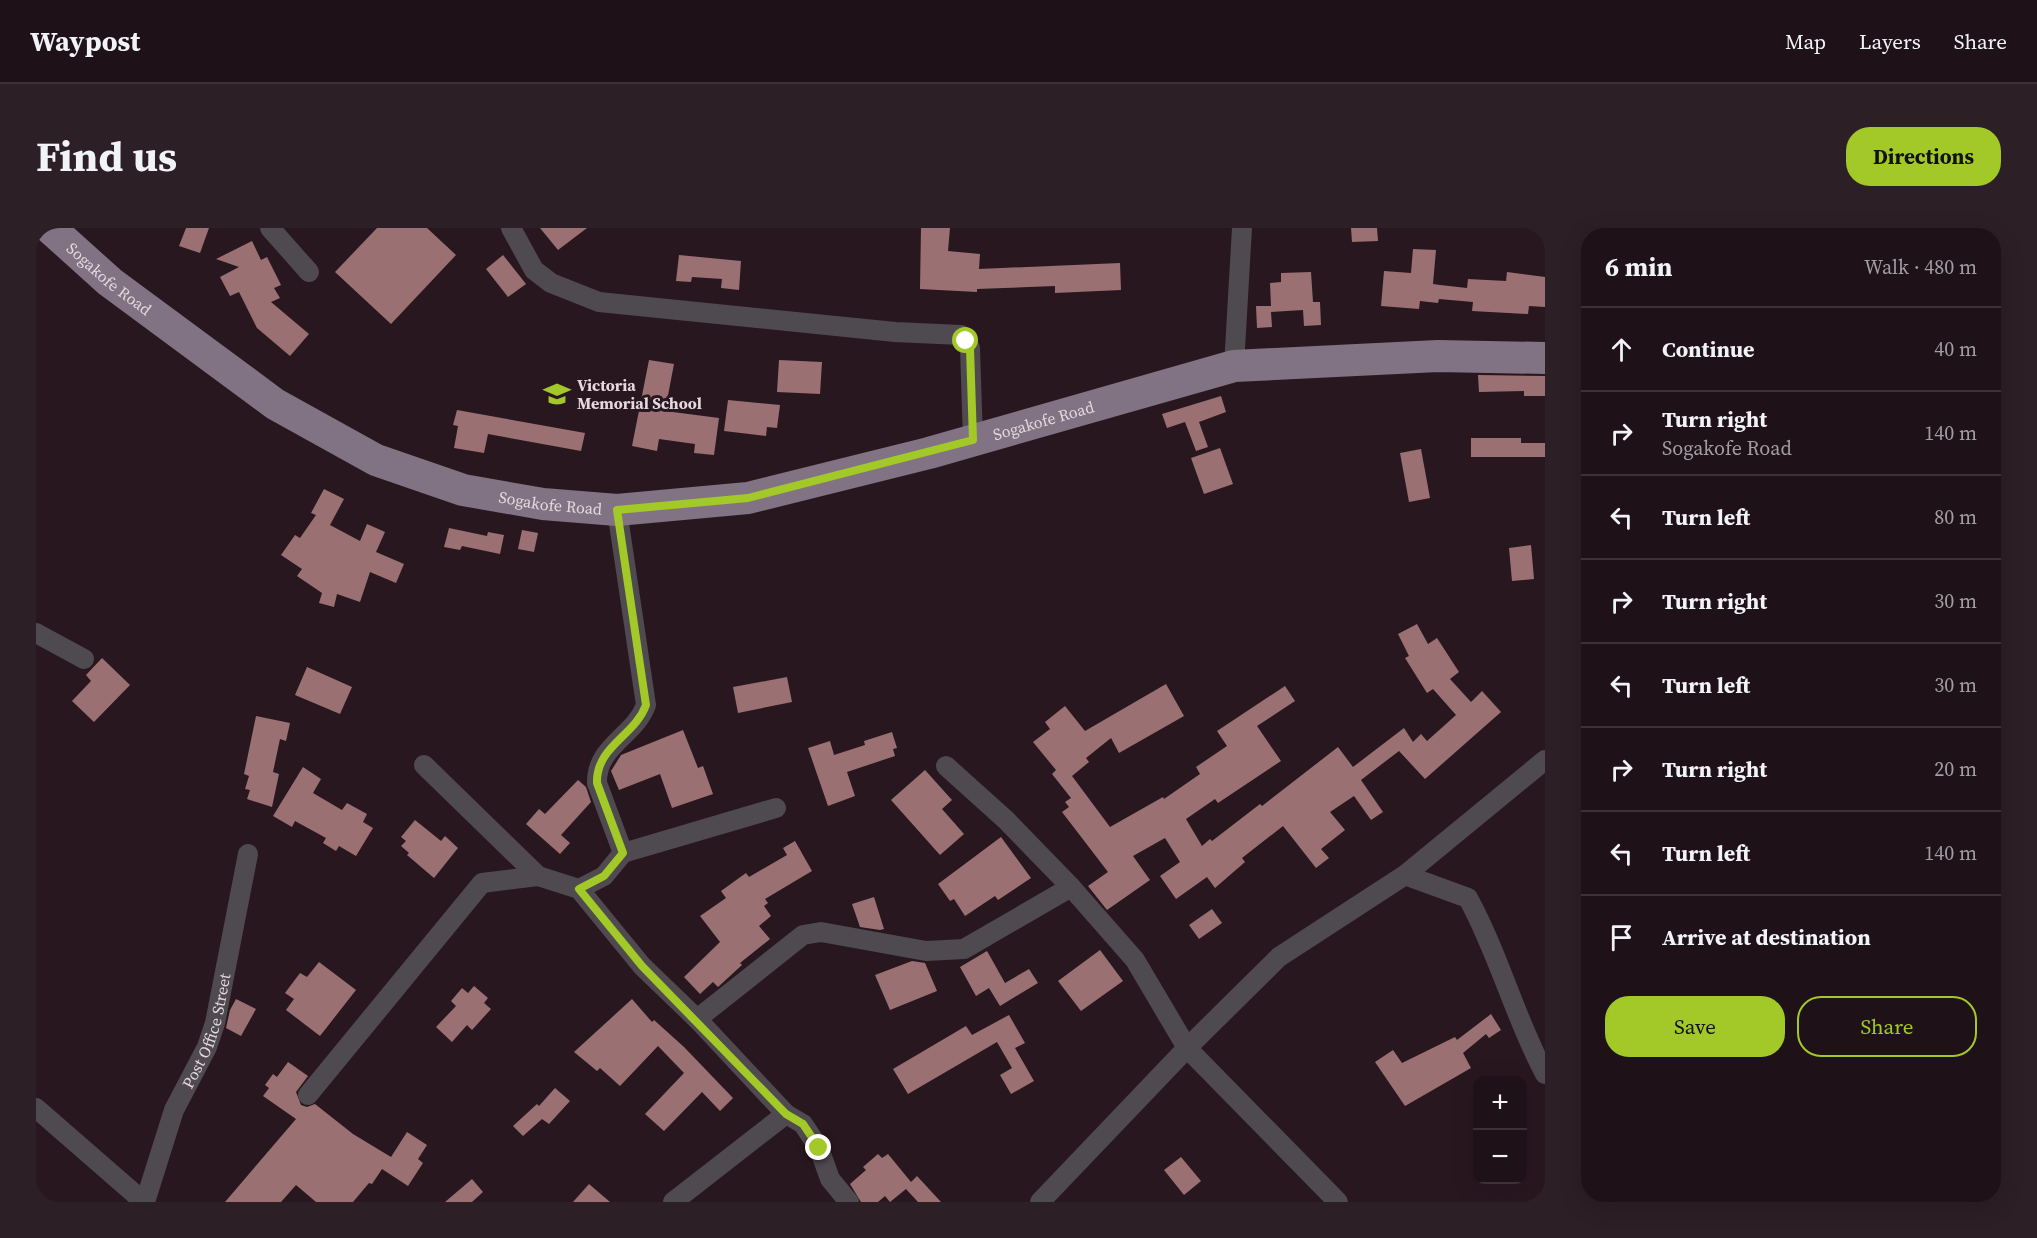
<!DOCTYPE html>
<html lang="en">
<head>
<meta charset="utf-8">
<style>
	:root { --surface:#1f1118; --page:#2c1f25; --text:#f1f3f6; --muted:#a19da2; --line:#3c3137; --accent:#a2c927 }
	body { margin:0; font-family:"Source Serif 4",serif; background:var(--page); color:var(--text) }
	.controls { position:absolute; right:18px; bottom:18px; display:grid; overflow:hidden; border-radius:12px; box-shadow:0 6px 24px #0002 }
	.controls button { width:54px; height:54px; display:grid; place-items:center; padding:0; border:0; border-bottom:2px solid var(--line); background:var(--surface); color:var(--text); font:30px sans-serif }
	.stop { position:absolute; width:18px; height:18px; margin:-14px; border:4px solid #a2c927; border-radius:50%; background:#fff }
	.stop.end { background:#a2c927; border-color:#fff; box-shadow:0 2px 6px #0008 }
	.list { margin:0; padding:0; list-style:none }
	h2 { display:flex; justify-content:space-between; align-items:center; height:78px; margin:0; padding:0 24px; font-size:26px }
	h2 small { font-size:20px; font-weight:400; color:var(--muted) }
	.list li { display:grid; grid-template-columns:39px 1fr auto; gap:18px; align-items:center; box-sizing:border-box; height:84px; padding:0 24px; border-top:2px solid var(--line) }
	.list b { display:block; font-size:22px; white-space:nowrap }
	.list p { margin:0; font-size:20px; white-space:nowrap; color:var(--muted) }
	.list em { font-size:20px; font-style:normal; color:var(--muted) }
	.actions { display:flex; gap:12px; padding:18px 24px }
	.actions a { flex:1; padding:14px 0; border:2px solid var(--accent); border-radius:24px; text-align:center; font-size:21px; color:var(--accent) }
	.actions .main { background:var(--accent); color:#111 }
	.icon { flex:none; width:33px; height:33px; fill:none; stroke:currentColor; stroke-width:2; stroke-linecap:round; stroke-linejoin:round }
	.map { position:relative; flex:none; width:1509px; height:974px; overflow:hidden; border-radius:24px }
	header { display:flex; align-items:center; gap:36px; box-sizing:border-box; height:84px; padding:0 30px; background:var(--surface); border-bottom:2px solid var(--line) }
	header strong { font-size:28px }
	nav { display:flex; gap:33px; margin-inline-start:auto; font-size:21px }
	.intro { display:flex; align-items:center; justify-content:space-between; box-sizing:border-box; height:144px; padding:0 36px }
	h1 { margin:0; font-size:42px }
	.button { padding:15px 27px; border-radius:24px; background:var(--accent); color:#111; font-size:21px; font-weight:700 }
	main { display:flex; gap:36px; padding:0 36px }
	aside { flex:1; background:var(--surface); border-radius:24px; box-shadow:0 6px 24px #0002 }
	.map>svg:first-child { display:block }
	.building { fill:#9b7072 }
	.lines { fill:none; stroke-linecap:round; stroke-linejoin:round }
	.minor { stroke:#4f4950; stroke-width:20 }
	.primary { stroke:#817383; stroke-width:32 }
	.route { stroke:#a2c927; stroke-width:8 }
	.labels { text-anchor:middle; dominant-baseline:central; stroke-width:6; stroke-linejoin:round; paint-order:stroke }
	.street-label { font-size:16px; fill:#e5d8de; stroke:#291720 }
	.poi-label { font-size:16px; font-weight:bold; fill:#e5d8de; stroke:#291720; text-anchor:start }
</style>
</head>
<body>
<header>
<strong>Waypost</strong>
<nav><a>Map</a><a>Layers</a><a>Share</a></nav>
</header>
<div class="intro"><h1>Find us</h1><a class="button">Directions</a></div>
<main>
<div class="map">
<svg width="1509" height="974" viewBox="0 0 1509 974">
	<rect width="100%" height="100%" fill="#291720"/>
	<!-- building -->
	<g class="building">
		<path d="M 150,0 L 173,0 L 164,25 L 143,18 Z"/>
		<path d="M 341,0 L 391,0 L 420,27 L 355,96 L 299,44 Z"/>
		<path d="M 504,0 L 551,0 L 522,22 Z"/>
		<path d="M 885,0 L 914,0 L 912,23 L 944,26 L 943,41 L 1084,35 L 1085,62 L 1019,65 L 1019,58 L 941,61 L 941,64 L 884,61 Z"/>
		<path d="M 1315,0 L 1341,0 L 1342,13 L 1316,14 Z"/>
		<path d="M 216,13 L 225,32 L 231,29 L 245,57 L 238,60 L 244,70 L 235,74 L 273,106 L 254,128 L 221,100 L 203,64 L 194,68 L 184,49 L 203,39 L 180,31 Z"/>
		<path d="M 1377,21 L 1400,22 L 1397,56 L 1404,57 L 1431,60 L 1432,51 L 1470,53 L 1471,44 L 1509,49 L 1509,79 L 1493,78 L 1492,86 L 1436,83 L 1437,74 L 1403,71 L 1402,75 L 1384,73 L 1383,81 L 1345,78 L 1348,43 L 1375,45 Z"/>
		<path d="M 467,27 L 490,56 L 472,69 L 450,41 Z"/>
		<path d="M 643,27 L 705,33 L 703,62 L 685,60 L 686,51 L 656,49 L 655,54 L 640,53 Z"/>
		<path d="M 1275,44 L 1277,74 L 1284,74 L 1285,97 L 1268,98 L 1267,82 L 1235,84 L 1236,99 L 1221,100 L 1220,78 L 1235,78 L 1234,55 L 1245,54 L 1245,45 Z"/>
		<path d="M 613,132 L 638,136 L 629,183 L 683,190 L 678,227 L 658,225 L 659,216 L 623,211 L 621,223 L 596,218 Z"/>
		<path d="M 743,132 L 786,134 L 784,166 L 741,164 Z"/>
		<path d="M 1442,147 L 1509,148 L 1509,168 L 1488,168 L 1488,163 L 1443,164 Z"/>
		<path d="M 1185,168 L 1190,184 L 1163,194 L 1172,219 L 1160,223 L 1149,194 L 1131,200 L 1126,186 Z"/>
		<path d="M 692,172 L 744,177 L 741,200 L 731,199 L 730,208 L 688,203 Z"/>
		<path d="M 421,182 L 549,205 L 545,223 L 452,206 L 448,225 L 418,220 L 422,198 L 417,197 Z"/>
		<path d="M 1435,210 L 1485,210 L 1485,215 L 1509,215 L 1509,229 L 1435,229 Z"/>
		<path d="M 1184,220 L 1197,256 L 1168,266 L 1155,230 Z"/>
		<path d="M 1385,221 L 1394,270 L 1373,274 L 1364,225 Z"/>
		<path d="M 288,261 L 308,271 L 294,297 L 324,313 L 331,296 L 349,304 L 340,324 L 368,336 L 360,355 L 334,344 L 324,374 L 301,366 L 298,379 L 283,375 L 286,365 L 261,348 L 266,341 L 245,327 L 259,307 L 264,310 L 280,287 L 275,285 Z"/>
		<path d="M 413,300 L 451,308 L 452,304 L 468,307 L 464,326 L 426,318 L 424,322 L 408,319 Z"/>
		<path d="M 486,302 L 502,305 L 498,324 L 482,321 Z"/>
		<path d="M 1495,317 L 1498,351 L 1476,353 L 1473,320 Z"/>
		<path d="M 1381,396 L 1392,416 L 1401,410 L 1423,444 L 1414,451 L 1435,474 L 1446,463 L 1465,484 L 1389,551 L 1363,523 L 1325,552 L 1347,584 L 1335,592 L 1318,568 L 1294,584 L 1309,602 L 1285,621 L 1293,630 L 1280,640 L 1247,598 L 1206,630 L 1209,634 L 1179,660 L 1171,649 L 1140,671 L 1124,648 L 1144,634 L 1129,610 L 1097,628 L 1114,652 L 1071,682 L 1052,658 L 1072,644 L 1026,584 L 1033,579 L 1029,574 L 1035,570 L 1016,546 L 1020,542 L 997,514 L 1014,501 L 1009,494 L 1029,478 L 1049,503 L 1130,456 L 1148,488 L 1083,525 L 1075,510 L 1050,530 L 1053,534 L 1036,548 L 1074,599 L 1127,569 L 1128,571 L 1164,546 L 1160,539 L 1191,518 L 1181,503 L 1249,458 L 1259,473 L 1221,498 L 1245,533 L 1182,575 L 1179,571 L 1150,591 L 1166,618 L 1174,611 L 1176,613 L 1224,576 L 1226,578 L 1302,519 L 1317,539 L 1368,500 L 1377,514 L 1385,506 L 1391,513 L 1420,487 L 1397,461 L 1391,465 L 1369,430 L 1373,428 L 1362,406 Z"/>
		<path d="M 66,430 L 94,457 L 58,494 L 36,473 L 55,453 L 50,447 Z"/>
		<path d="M 271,439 L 316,459 L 304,486 L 259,467 Z"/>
		<path d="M 751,449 L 756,474 L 702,485 L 697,459 Z"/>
		<path d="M 220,488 L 254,495 L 250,513 L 244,511 L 237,544 L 243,546 L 236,579 L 211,571 L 214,562 L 209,561 L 213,548 L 208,546 Z"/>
		<path d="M 647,502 L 662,540 L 667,538 L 677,566 L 636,580 L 624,546 L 583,562 L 575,543 L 585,527 Z"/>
		<path d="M 856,504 L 861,520 L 857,521 L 859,528 L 811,544 L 819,568 L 792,578 L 772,520 L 794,513 L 798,527 L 829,517 L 828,513 Z"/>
		<path d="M 267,539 L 285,551 L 277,565 L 306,582 L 311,575 L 331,586 L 327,594 L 337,600 L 320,628 L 303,618 L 300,623 L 287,615 L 290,610 L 259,593 L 256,599 L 237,588 Z"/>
		<path d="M 889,542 L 916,572 L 906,581 L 928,606 L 904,627 L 855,572 Z"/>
		<path d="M 542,552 L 550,559 L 555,574 L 525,607 L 534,615 L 524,626 L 490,596 L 503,581 L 509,586 Z"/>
		<path d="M 379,592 L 405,613 L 409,608 L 422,620 L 398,650 L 371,627 L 373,625 L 365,618 L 370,613 L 365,609 Z"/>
		<path d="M 965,609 L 995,650 L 962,672 L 959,668 L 929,688 L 918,671 L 914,673 L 902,656 Z"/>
		<path d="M 759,613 L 776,643 L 729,671 L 732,675 L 728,678 L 735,688 L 723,698 L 734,711 L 704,735 L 706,737 L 682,759 L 677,754 L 664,766 L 648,749 L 684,714 L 664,688 L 690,670 L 685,663 L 710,645 L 713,649 L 751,627 L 747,620 Z"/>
		<path d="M 838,669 L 848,701 L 844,702 L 824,699 L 816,676 Z"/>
		<path d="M 1176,681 L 1186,695 L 1163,711 L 1153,697 Z"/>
		<path d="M 1064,722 L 1087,753 L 1045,783 L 1022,753 Z"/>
		<path d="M 951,723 L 969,755 L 993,741 L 1002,755 L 964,778 L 953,760 L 940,768 L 924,739 Z"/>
		<path d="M 876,733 L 889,735 L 901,763 L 854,782 L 839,747 Z"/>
		<path d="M 283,734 L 320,762 L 284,808 L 250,782 L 258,771 L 249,765 L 264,745 L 271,749 Z"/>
		<path d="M 438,758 L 452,770 L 448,775 L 455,781 L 436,802 L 431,797 L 416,814 L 400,799 L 420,778 L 415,773 L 426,760 L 432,765 Z"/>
		<path d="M 200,771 L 220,781 L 205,808 L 190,800 L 194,782 Z"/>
		<path d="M 596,771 L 616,794 L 618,792 L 648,819 L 697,870 L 684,883 L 666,864 L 628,903 L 609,886 L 648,845 L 622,818 L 584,858 L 564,840 L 561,843 L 538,824 Z"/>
		<path d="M 1455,786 L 1465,802 L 1453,810 L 1450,806 L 1427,825 L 1435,840 L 1369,878 L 1339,834 L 1357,822 L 1366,835 L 1419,809 L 1421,812 Z"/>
		<path d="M 973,787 L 989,815 L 979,820 L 998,853 L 975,866 L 964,847 L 976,840 L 961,814 L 872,866 L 857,841 L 930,798 L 936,807 Z"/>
		<path d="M 252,834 L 272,848 L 260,864 L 265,877 L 271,879 L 279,876 L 317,906 L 355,929 L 371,904 L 391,917 L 382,931 L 387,935 L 372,958 L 346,941 L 336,956 L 333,955 L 317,974 L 280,974 L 260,957 L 245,974 L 189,974 L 260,891 L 227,868 L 233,860 L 229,857 L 237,846 L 241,849 Z"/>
		<path d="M 519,860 L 534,873 L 513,896 L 506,891 L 487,908 L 477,898 L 501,876 L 503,878 Z"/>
		<path d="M 842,926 L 846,930 L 852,926 L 875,954 L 881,948 L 905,974 L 882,974 L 870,961 L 854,974 L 849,968 L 842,974 L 825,974 L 814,956 L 830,942 L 827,939 Z"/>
		<path d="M 1145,929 L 1165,953 L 1148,967 L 1128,942 Z"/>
		<path d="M 436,951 L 447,964 L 436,974 L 409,974 Z"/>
		<path d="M 553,956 L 574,974 L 537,974 Z"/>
	</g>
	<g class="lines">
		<!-- minor -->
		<g class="minor">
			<path d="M 234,0 L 273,44"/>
			<path d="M 475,0 L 498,42 L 515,55 L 563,74 L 859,104 L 925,107 L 934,120 L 937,212"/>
			<path d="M 1198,138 L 1206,0"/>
			<path d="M 581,282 L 610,477 C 599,508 560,518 561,555 L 587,625 L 568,648 L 543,661 L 606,738 L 661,791 L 750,886 L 767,896 L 783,920 L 794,951 L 813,974"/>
			<path d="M 0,405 L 48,431"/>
			<path d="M 388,537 L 502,648 L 543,661"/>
			<path d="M 910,538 L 970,592 L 1035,659 L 1099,732 L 1151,820 L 1302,974"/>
			<path d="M 587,625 L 740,580"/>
			<path d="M 1369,647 L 1432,670 C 1463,727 1479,790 1509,846"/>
			<path d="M 661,791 L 767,707 L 785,704 L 890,723 L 928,721 L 1035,659"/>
			<path d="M 272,867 L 446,655 L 502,648"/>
			<path d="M 0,880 L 108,974"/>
			<path id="s1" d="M 109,974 L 138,882 L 171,819 L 179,795 L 212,626"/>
			<path d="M 637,974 L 750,886"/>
			<path d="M 1004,974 L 1151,820 L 1243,729 L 1369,647 L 1509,532"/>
		</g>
		<!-- primary -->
		<path class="primary" id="s2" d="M 14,0 L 74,54 L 239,176 L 340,232 L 427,262 L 507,276 L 581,282 L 712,270 L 893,225 L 1198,138 L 1402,128 L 1509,130"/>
	</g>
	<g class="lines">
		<!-- route -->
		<path class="route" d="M 783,920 L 767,896 L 750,886 L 606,738 L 543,661 L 568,648 L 587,625 L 561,555 C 560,518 599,508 610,477 L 581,282 L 712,270 L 937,212 L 934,120 L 930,113"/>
	</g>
	<!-- icons -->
	<defs>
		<symbol id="school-bare" viewBox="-9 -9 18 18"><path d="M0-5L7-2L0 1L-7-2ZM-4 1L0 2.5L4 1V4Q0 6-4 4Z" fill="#a2c927" stroke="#291720" stroke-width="2.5" paint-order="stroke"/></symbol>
	</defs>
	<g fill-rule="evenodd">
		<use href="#school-bare" x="502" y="147" width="38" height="38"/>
	</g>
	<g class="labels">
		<!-- street labels -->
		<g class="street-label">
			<text stroke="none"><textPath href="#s2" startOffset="78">Sogakofe Road</textPath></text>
			<text stroke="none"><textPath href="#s2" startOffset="1086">Sogakofe Road</textPath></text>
			<text stroke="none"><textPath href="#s2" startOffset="582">Sogakofe Road</textPath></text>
			<text stroke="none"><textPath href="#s1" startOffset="183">Post Office Street</textPath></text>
		</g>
		<!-- poi labels -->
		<g class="poi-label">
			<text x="541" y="157">Victoria<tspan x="541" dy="18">Memorial School</tspan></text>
		</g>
	</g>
</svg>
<div class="controls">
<button>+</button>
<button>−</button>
</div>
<div class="stop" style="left:930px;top:113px"></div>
<div class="stop end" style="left:783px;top:920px"></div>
</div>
<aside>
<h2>6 min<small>Walk · 480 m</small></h2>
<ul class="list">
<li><svg class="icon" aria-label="ahead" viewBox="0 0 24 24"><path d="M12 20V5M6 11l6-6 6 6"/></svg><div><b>Continue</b></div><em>40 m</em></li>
<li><svg class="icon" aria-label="right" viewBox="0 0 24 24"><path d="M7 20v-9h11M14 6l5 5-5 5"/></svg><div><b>Turn right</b><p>Sogakofe Road</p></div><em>140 m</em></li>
<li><svg class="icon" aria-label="left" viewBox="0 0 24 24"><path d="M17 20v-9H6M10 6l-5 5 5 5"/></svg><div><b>Turn left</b></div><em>80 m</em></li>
<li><svg class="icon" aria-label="right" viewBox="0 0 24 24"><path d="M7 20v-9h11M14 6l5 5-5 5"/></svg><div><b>Turn right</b></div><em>30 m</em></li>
<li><svg class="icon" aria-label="left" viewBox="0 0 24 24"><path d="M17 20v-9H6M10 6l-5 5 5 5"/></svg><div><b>Turn left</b></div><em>30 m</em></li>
<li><svg class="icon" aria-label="right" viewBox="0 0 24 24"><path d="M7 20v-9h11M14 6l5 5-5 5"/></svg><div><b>Turn right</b></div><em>20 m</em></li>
<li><svg class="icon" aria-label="left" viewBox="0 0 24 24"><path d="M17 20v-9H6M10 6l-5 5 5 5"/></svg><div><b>Turn left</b></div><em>140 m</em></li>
<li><svg class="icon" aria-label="arrive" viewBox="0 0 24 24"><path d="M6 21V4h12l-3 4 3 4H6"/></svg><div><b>Arrive at destination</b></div></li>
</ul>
<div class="actions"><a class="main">Save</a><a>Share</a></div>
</aside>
</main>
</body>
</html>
